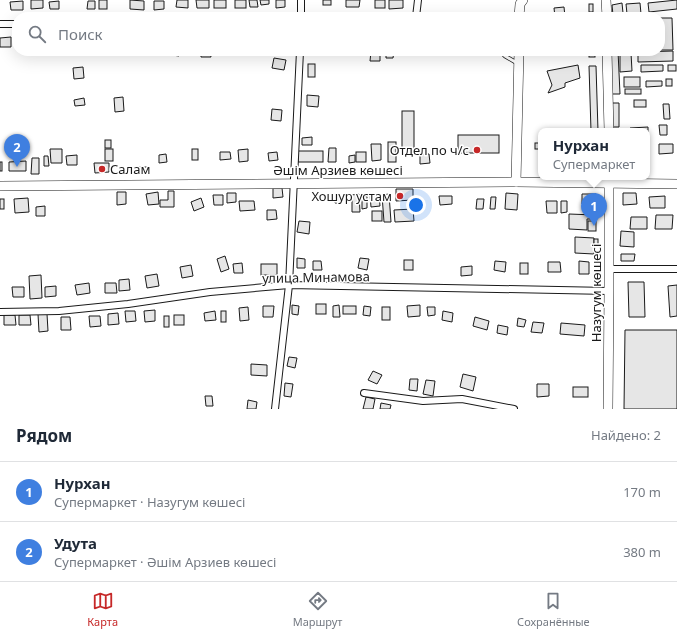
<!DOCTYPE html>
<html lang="ru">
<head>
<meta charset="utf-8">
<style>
	:root { --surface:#fff; --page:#f6f6f7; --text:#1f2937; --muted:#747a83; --line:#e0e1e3; --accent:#c62828 }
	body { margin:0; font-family:"Noto Sans",sans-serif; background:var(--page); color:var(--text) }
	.you { position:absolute; left:416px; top:205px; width:14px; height:14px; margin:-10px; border:3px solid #fff; border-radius:50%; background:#1a73e8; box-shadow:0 0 0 6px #1a73e833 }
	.badge { display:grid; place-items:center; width:26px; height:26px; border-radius:50%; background:var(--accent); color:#fff; font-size:13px; font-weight:700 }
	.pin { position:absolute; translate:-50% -33px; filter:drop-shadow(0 1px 2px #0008) }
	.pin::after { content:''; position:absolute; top:21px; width:14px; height:12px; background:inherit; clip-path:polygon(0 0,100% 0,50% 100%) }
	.popup { position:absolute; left:538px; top:128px; width:112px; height:52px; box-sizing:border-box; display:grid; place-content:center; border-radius:8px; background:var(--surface); filter:drop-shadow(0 1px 3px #0005); font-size:13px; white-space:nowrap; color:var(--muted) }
	.popup b { font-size:15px; color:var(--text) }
	.popup::after { content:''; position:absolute; left:50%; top:100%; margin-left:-8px; border:8px solid transparent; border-top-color:var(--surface) }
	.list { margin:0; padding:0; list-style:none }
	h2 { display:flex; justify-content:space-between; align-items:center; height:52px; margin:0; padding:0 16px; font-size:17px }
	h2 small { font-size:13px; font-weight:400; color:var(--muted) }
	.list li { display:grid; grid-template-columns:26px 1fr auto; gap:12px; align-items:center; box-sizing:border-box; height:60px; padding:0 16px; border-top:1px solid var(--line) }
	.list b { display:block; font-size:15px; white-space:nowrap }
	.list p { margin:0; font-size:13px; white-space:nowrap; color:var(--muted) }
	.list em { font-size:13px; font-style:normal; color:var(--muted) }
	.icon { flex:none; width:22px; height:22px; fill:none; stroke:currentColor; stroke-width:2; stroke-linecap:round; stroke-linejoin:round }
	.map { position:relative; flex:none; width:677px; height:409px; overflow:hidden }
	.search { position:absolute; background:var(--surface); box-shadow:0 4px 16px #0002; left:12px; right:12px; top:12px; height:44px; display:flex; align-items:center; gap:10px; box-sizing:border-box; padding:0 14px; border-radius:16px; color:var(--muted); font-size:15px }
	.sheet { height:172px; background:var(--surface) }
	nav { display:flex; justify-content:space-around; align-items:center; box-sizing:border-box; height:56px; border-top:1px solid var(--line); background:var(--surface); font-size:11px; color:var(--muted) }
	nav a { display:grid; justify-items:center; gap:2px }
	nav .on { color:var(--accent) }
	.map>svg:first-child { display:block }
	.building { fill:#e6e6e6; stroke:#1a1a1a }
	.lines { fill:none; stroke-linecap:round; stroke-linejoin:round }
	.lane-casing { stroke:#1a1a1a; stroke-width:4.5 }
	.street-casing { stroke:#1a1a1a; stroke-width:8 }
	.secondary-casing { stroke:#1a1a1a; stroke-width:10 }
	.lane { stroke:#fff; stroke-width:3 }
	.street { stroke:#fff; stroke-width:6 }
	.secondary { stroke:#fff; stroke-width:9 }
	.poi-dot { fill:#c62828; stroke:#fff; stroke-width:1.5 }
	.labels { text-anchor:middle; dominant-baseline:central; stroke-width:3; stroke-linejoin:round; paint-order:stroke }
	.poi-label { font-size:13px; fill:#1a1a1a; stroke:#fff; text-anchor:end }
	.street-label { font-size:13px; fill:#1a1a1a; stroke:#fff }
</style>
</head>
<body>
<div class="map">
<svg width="677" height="409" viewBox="0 0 677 409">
	<rect width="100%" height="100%" fill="#fff"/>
	<!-- building -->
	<g class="building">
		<path d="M 31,0 L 43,0 L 43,8 L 31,9 Z"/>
		<rect x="99" y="0" width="8" height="9"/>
		<path d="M 130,0 L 144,1 L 144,10 L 130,9 Z"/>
		<path d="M 177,0 L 188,0 L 188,8 L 176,7 Z"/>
		<path d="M 196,0 L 209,0 L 209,8 L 197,8 Z"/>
		<rect x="214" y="0" width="12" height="8"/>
		<rect x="235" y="0" width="11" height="8"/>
		<path d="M 249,0 L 257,0 L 258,7 L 250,7 Z"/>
		<path d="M 260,0 L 269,0 L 269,4 L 261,5 Z"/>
		<path d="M 276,0 L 285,0 L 285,7 L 276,8 Z"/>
		<rect x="323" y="0" width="8" height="5"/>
		<path d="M 346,0 L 360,0 L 359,7 L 346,7 Z"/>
		<rect x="375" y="0" width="10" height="8"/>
		<path d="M 389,0 L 403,0 L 403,8 L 389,9 Z"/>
		<path d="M 677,0 L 677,9 L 649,12 L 648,3 Z"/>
		<path d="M 23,1 L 23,10 L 11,10 L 10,2 Z"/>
		<path d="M 59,1 L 59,9 L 50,9 L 49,2 Z"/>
		<path d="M 88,1 L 95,1 L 95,9 L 87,9 Z"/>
		<path d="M 154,1 L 164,1 L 164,9 L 154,10 Z"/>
		<path d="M 622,3 L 623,13 L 613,15 L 612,5 Z"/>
		<path d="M 640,3 L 641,14 L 627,14 L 626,4 Z"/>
		<rect x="589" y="4" width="4" height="8"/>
		<path d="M 564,7 L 565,17 L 555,17 L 554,8 Z"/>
		<path d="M 660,18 L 672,18 L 673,50 L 660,50 Z"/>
		<path d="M 11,37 L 11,47 L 0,47 L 0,38 Z"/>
		<path d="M 172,51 L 179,51 L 179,56 L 172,55 Z"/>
		<path d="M 201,51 L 210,51 L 211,57 L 201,57 Z"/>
		<path d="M 310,51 L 321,51 L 320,55 L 310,55 Z"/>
		<path d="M 350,51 L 360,51 L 360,54 L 350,53 Z"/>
		<path d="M 371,51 L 380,51 L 380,61 L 370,61 Z"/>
		<path d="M 386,51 L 394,51 L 393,58 L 386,58 Z"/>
		<rect x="589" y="51" width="6" height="6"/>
		<path d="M 618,51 L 620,94 L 612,94 L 610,52 Z"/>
		<path d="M 673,51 L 673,61 L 638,62 L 638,52 Z"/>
		<path d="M 620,53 L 631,53 L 632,71 L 620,72 Z"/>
		<path d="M 274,58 L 286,60 L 284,70 L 272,68 Z"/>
		<rect x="308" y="64" width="7" height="13"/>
		<path d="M 578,65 L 580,78 L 565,83 L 565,87 L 548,93 L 552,85 L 547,71 Z"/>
		<path d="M 641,65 L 663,65 L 663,71 L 641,72 Z"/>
		<rect x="668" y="65" width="8" height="6"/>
		<path d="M 589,66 L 596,66 L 598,131 L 591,131 Z"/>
		<path d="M 83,67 L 84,78 L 74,79 L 73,68 Z"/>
		<rect x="624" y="77" width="16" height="10"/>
		<rect x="666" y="79" width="6" height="7"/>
		<path d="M 646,81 L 662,81 L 662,86 L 646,87 Z"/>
		<rect x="625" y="89" width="16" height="5"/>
		<path d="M 307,95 L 319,96 L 318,107 L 307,106 Z"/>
		<path d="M 123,97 L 124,111 L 115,112 L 114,98 Z"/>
		<path d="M 84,98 L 85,105 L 75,106 L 74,100 Z"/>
		<rect x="634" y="100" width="12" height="7"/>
		<path d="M 612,103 L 619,103 L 619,127 L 613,127 Z"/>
		<path d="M 663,104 L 669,104 L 670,119 L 664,119 Z"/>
		<path d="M 272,109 L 282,110 L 281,121 L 271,120 Z"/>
		<rect x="402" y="111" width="12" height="38"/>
		<path d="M 659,125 L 667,125 L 667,135 L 660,135 Z"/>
		<path d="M 648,127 L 648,134 L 647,134 L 647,131 L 630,131 L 630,128 Z"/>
		<rect x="562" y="130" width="26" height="1"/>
		<rect x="458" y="135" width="41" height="18"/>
		<path d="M 312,137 L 312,145 L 302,145 L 302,138 Z"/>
		<rect x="105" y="140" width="6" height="8"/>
		<rect x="388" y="142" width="8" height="20"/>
		<rect x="535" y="143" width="6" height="6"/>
		<path d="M 371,144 L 381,144 L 381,160 L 372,161 Z"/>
		<path d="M 659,144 L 673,144 L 673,153 L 659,154 Z"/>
		<path d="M 329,148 L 336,148 L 336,162 L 328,162 Z"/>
		<path d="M 50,149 L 62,149 L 62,163 L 51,163 Z"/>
		<rect x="105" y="149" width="8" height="12"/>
		<rect x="192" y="149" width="6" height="11"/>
		<path d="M 248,149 L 248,161 L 239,162 L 238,150 Z"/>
		<rect x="298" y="151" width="25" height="11"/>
		<path d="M 220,152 L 230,152 L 231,159 L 220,160 Z"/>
		<path d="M 277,152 L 278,160 L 269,161 L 268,153 Z"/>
		<rect x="356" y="152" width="10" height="10"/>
		<path d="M 166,154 L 167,162 L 159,163 L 159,155 Z"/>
		<path d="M 420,154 L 429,154 L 430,163 L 420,164 Z"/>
		<path d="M 77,155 L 77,165 L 67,165 L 66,156 Z"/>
		<path d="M 355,155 L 355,162 L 349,163 L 349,156 Z"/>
		<path d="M 44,156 L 48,156 L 49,166 L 44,166 Z"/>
		<path d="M 32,158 L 39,158 L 39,174 L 31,174 Z"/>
		<path d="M 26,161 L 26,171 L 9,171 L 9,162 Z"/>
		<rect x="0" y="162" width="2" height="9"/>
		<path d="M 94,163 L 109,163 L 109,172 L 95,173 Z"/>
		<rect x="135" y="167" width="12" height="4"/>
		<path d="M 273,188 L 282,188 L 283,197 L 273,198 Z"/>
		<path d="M 396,189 L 413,189 L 413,200 L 396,201 Z"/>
		<path d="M 168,191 L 174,191 L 174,207 L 160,207 L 160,200 L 168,200 Z"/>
		<path d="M 117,192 L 126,192 L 126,204 L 117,205 Z"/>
		<path d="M 158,192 L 159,204 L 148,205 L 146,194 Z"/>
		<path d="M 227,193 L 236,193 L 236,202 L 227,203 Z"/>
		<path d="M 506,193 L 518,194 L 517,210 L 505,209 Z"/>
		<path d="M 623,193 L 636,193 L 637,204 L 623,205 Z"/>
		<path d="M 359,194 L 360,212 L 352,212 L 352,195 Z"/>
		<path d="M 379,194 L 380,206 L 371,207 L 370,195 Z"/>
		<path d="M 389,194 L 391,222 L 384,222 L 382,195 Z"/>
		<path d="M 582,194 L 596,194 L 596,203 L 582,204 Z"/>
		<path d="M 213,195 L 223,195 L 223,205 L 214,205 Z"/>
		<path d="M 335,196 L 341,196 L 342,203 L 335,203 Z"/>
		<path d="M 362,196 L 367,196 L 367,208 L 362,209 Z"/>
		<path d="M 439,196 L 452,196 L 452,204 L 440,205 Z"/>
		<path d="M 665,196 L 665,208 L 650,208 L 649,197 Z"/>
		<path d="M 491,197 L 496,197 L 495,209 L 490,209 Z"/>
		<path d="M 28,198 L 29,212 L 15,213 L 14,199 Z"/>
		<path d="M 201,198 L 204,207 L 194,211 L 191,202 Z"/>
		<rect x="0" y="199" width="4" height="10"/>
		<path d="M 477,199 L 484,199 L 483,209 L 476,209 Z"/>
		<path d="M 239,201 L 254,201 L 255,210 L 240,211 Z"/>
		<path d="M 546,201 L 557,201 L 557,213 L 547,213 Z"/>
		<path d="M 561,201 L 567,201 L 567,212 L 561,213 Z"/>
		<path d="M 45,206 L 45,216 L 36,216 L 36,207 Z"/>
		<path d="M 413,209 L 414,221 L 395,222 L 394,210 Z"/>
		<path d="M 267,210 L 276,210 L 277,219 L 267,220 Z"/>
		<rect x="372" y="211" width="10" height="10"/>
		<path d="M 569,214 L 595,215 L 595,219 L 587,219 L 587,230 L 569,229 Z"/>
		<path d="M 656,215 L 673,215 L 672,229 L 655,229 Z"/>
		<path d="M 631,217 L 647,217 L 647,229 L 630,229 Z"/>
		<path d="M 299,221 L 310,222 L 309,234 L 297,232 Z"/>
		<rect x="588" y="221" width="8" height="10"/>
		<path d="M 621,231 L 634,232 L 634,247 L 620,246 Z"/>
		<path d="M 575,237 L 594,238 L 594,254 L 575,253 Z"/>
		<rect x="594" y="239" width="4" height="6"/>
		<path d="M 621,254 L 635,254 L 634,261 L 621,261 Z"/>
		<path d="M 225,256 L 229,269 L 221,272 L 217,259 Z"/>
		<path d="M 297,258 L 305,259 L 305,268 L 297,268 Z"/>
		<path d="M 360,258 L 369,259 L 367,270 L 358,268 Z"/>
		<rect x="404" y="260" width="9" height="10"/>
		<path d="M 313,261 L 321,261 L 322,270 L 313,270 Z"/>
		<path d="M 495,261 L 506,262 L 505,272 L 494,270 Z"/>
		<path d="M 579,261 L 589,262 L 589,274 L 579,274 Z"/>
		<path d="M 548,262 L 560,262 L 561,272 L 548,272 Z"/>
		<path d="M 242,263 L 243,273 L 234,273 L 233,264 Z"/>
		<rect x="520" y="263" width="8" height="11"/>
		<rect x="261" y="264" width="16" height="11"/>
		<path d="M 191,265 L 193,276 L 182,278 L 180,267 Z"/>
		<path d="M 472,266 L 472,275 L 461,276 L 461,267 Z"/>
		<path d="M 157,274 L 159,286 L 147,288 L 145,276 Z"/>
		<path d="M 41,275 L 42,298 L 30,299 L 29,276 Z"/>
		<path d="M 129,279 L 130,290 L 119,291 L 119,280 Z"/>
		<path d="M 628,282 L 644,282 L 645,317 L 629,317 Z"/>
		<path d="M 89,283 L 90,293 L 77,295 L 75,285 Z"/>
		<path d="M 105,283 L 116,283 L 117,293 L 105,293 Z"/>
		<path d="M 677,285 L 677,316 L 670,317 L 668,286 Z"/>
		<path d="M 56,286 L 56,296 L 45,297 L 45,287 Z"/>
		<path d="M 12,287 L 24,287 L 24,297 L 13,297 Z"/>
		<rect x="316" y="304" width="10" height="10"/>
		<path d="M 292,305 L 299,306 L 298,315 L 292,314 Z"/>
		<path d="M 339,305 L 340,317 L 333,317 L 333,306 Z"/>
		<path d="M 420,305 L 420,316 L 408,317 L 407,306 Z"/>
		<path d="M 263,306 L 274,306 L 273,317 L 263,317 Z"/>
		<rect x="343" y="306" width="13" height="8"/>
		<path d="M 364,306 L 371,307 L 370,316 L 363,315 Z"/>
		<path d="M 248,307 L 249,320 L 240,321 L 239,308 Z"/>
		<rect x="382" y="307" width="8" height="13"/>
		<path d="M 427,307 L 435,307 L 435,315 L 428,316 Z"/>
		<path d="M 155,310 L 155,321 L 145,322 L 144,311 Z"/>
		<path d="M 125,311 L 135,311 L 136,321 L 126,322 Z"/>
		<path d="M 215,311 L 216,320 L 205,321 L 204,313 Z"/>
		<rect x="221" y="311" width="5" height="11"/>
		<path d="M 443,311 L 453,313 L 452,322 L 442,320 Z"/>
		<path d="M 118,313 L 119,324 L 108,325 L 108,314 Z"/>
		<path d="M 38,314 L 47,314 L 48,331 L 39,332 Z"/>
		<path d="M 4,315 L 15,315 L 16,325 L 4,325 Z"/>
		<path d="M 19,315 L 30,315 L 31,325 L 19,325 Z"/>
		<rect x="174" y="315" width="10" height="10"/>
		<path d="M 89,316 L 100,316 L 101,326 L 90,327 Z"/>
		<rect x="164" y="316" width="5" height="11"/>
		<path d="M 61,317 L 70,317 L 71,330 L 61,330 Z"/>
		<path d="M 475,317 L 489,321 L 487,330 L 473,326 Z"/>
		<path d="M 518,318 L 526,320 L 524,327 L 517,326 Z"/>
		<path d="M 533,322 L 544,323 L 542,333 L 531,332 Z"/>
		<path d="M 561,323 L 585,325 L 584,336 L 560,334 Z"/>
		<path d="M 498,325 L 508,327 L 507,335 L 497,333 Z"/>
		<path d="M 625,330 L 677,330 L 677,409 L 624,409 Z"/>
		<path d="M 289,357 L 297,358 L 295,368 L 287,366 Z"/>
		<path d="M 251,364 L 267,365 L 267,376 L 251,375 Z"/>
		<path d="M 373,371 L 382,375 L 377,384 L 368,380 Z"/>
		<path d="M 463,374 L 476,377 L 473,391 L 460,387 Z"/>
		<path d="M 410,379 L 418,379 L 417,391 L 409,390 Z"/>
		<path d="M 426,380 L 435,381 L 433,396 L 423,394 Z"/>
		<path d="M 285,383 L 293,384 L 291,397 L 284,396 Z"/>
		<path d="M 537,384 L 549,384 L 549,396 L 537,397 Z"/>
		<rect x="573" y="387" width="15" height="10"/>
		<path d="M 205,396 L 212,396 L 213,406 L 206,406 Z"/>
		<path d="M 366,397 L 375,399 L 373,409 L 363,409 Z"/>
		<path d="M 248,400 L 257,402 L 256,409 L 247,409 Z"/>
		<path d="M 381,403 L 391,405 L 390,409 L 380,409 Z"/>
	</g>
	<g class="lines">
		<defs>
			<path id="lane" d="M 500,51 L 505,56 L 517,63"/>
			<g id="street">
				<path d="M 301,0 L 301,17"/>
				<path d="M 416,17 L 418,0"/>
				<path d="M 0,24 L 17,24"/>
				<path d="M 609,269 L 677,269"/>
				<path d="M 0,312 L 59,311 L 128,304 L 210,292 L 289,285 L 609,291"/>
				<path d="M 364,393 L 423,401 L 462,399 L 514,409"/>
				<path d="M 275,409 L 289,285 L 300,51"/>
			</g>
			<g id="secondary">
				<path d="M 606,0 L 607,17"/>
				<path d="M 519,17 L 520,4 L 523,0"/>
				<path d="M 607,51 L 609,131"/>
				<path d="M 516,182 L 519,51"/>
				<path d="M 0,186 L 516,182 L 677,184"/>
				<path d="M 608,409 L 609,291 L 609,178"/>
			</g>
		</defs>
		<!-- lane casing -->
		<use href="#lane" class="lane-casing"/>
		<!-- street casing -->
		<use href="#street" class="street-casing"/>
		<!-- secondary casing -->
		<use href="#secondary" class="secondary-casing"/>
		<!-- lane -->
		<use href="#lane" class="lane"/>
		<!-- street -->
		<use href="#street" class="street"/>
		<!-- secondary -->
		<use href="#secondary" class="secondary"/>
	</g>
	<!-- markers -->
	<g class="poi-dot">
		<circle cx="477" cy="150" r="4"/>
		<circle cx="102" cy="169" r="4"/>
		<circle cx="400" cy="196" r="4"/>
	</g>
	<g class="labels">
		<!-- poi labels -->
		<g class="poi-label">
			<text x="469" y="150">Отдел по ч/с</text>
			<text x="110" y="169" text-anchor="start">Салам</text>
			<text x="392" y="196">Хошур устам</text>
		</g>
		<!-- street labels -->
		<g class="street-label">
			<text x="338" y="170">Әшім Арзиев көшесі</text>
			<text transform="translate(316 277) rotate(-1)">улица Минамова</text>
			<text transform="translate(596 293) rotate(-90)">Назугум көшесі</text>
		</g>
	</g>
</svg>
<div class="you"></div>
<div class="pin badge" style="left:594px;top:226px;background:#3f7fe0">1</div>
<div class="popup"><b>Нурхан</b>Супермаркет</div>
<div class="pin badge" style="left:17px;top:167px;background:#3f7fe0">2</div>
<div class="search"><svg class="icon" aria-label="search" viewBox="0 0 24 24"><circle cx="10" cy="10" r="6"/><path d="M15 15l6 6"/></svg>Поиск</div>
</div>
<section class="sheet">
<h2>Рядом<small>Найдено: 2</small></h2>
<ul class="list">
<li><span class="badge" style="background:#3f7fe0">1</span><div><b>Нурхан</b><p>Супермаркет · Назугум көшесі</p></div><em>170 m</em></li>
<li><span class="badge" style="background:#3f7fe0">2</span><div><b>Удута</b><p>Супермаркет · Әшім Арзиев көшесі</p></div><em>380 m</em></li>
</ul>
</section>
<nav>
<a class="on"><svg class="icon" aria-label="map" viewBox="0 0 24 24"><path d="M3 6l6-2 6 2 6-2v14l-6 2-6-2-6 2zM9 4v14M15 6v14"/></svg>Карта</a>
<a><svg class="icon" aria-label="directions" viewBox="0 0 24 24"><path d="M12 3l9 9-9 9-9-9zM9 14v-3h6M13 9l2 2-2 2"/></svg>Маршрут</a>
<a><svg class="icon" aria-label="saved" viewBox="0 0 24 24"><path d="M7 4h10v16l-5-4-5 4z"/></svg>Сохранённые</a>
</nav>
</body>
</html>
